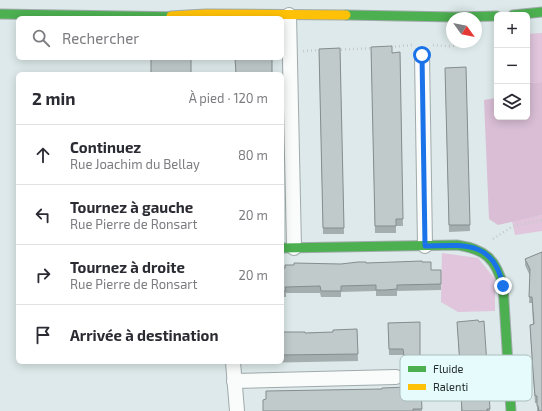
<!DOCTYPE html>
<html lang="fr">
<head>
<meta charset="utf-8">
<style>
	:root { --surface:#fff; --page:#f7f7f7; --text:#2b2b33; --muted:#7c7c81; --line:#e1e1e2 }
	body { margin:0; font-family:"Exo 2",sans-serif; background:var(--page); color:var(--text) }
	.controls { position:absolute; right:12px; top:12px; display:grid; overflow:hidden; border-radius:6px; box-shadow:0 2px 10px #0003 }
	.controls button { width:36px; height:36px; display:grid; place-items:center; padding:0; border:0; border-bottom:1px solid var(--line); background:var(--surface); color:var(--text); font:20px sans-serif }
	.compass { position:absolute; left:446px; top:12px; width:36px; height:36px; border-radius:50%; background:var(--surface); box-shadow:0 2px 10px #0003; rotate:123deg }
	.stop { position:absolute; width:12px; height:12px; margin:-9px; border:3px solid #1a73e8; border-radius:50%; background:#fff }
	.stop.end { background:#1a73e8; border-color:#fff; box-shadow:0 1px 4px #0008 }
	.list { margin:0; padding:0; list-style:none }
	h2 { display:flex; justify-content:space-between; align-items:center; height:52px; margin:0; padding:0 16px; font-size:17px }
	h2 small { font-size:13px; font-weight:400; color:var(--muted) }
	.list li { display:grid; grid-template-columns:26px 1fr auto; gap:12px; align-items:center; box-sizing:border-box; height:60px; padding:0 16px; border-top:1px solid var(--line) }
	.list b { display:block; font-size:15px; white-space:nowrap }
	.list p { margin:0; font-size:13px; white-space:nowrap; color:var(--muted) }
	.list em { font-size:13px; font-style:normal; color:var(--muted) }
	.icon { flex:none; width:22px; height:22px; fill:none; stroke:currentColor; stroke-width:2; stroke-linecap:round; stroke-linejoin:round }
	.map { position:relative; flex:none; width:542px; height:411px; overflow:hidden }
	.search { position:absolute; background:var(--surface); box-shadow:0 2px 10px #0003; left:16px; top:16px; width:268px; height:44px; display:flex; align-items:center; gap:10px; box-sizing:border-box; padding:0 14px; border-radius:6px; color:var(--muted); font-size:15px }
	.panel { position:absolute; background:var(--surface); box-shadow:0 2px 10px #0003; left:16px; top:72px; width:268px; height:292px; border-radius:6px }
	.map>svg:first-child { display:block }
	.green { fill:#e0c5dc }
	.forest { fill:#d9bed5 }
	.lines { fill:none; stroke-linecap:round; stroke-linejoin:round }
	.street-casing { stroke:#a0aaaa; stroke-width:16 }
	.fast-casing { stroke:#a0aaaa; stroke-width:11 }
	.slow-casing { stroke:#a0aaaa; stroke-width:11 }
	.path { stroke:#c6c9ca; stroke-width:2.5; stroke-dasharray:1 3; stroke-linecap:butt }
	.street { stroke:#fafcfc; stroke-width:14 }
	.fast { stroke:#4caf50; stroke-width:9 }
	.slow { stroke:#ffc107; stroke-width:9 }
	.wall { fill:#a5aeaf }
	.building { fill:#c0cacb; stroke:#868d8e }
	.route { stroke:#1a73e8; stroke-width:5 }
	.key { fill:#e5fbfc; stroke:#abbdbe; stroke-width:1 }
	.key-label { font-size:11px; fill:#242c2d }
</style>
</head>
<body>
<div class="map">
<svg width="542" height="411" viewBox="0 0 542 411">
	<rect width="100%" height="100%" fill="#dde9ea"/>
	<!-- green -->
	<g class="green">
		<path d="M 542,33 L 542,82 L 527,83 L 527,34 Z"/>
		<path d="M 494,35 L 497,35 L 497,84 L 496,85 Z"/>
		<path d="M 542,215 L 542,231 L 515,235 L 512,221 Z"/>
		<path d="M 442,253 L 478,258 L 495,279 L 495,311 L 458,312 L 441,302 Z"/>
	</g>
	<!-- forest -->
	<path class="forest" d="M 542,82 L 542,215 L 498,225 L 489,219 L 484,100 L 496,98 L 496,85 L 497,84 L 497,117 L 527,117 L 527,83 Z"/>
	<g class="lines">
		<defs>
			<g id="street">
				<path d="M 289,15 L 294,248"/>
				<path d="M 422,55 L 425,246"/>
				<path d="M 233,362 L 237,411"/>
				<path d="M 234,381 L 396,377"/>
			</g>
			<g id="fast">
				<path d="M 0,14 L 183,17"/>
				<path d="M 346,15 L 455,17 L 497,16"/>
				<path d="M 513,15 L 542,12"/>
				<path d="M 282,248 L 457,245 C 485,249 496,259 503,286 L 511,411"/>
			</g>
			<path id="slow" d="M 171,16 L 206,14 L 346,15"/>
		</defs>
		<!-- street casing -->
		<use href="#street" class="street-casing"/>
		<!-- fast casing -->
		<use href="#fast" class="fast-casing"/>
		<!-- slow casing -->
		<use href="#slow" class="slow-casing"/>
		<!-- path -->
		<g class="path">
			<path d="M 433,45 C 443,46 456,48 465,42"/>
			<path d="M 391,47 L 412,45"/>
			<path d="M 337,50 L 374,48"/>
			<path d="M 303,51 L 322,50"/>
			<path d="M 493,239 L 513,226 L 542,220"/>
		</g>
		<!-- street -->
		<use href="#street" class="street"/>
		<!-- fast -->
		<use href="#fast" class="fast"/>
		<!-- slow -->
		<use href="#slow" class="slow"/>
	</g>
	<!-- wall -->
	<g class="wall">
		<path d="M 371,47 L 392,53 L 400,52 L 403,226 L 396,226 L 396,233 L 375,233 Z"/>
		<path d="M 340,48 L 344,234 L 323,234 L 319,49 Z"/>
		<path d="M 466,67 L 470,231 L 449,232 L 445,68 Z"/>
		<path d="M 542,252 L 542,411 L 537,411 L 537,403 L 535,403 L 530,331 L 530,325 L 533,324 L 532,303 L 529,303 L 530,276 L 525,265 L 525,259 Z"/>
		<path d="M 422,262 L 431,270 L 441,270 L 441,290 L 397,291 L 397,296 L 376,296 L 376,291 L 341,292 L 341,297 L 321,297 L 320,293 L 286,293 L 286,297 L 282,297 L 282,268 L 341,264 Z"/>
		<path d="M 420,322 L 420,362 L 404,362 L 403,355 L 389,355 L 388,323 Z"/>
		<path d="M 457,322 L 490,409 L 490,411 L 461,411 L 461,396 L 464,396 L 462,371 L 460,372 Z"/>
		<path d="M 357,329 L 358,361 L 257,363 L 257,362 L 282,362 L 282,332 L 305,333 L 333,332 Z"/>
		<path d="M 408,390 L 421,390 L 422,411 L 263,411 Z"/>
	</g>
	<!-- building -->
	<g class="building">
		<path d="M 392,46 L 392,53 L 400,52 L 403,219 L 396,219 L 396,226 L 375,226 L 371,47 Z"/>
		<path d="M 340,48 L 344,228 L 323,228 L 319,49 Z"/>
		<rect x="151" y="58" width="40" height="16"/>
		<path d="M 235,58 L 272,58 L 272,74 L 236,74 Z"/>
		<path d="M 466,67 L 470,225 L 449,225 L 445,68 Z"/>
		<path d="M 542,252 L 542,411 L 539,411 L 538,406 L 537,406 L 537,396 L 535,396 L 533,371 L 530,325 L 534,324 L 532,297 L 529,297 L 530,269 L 525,259 Z"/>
		<path d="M 422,261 L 422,262 L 431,262 L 431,270 L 441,270 L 441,284 L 397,285 L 397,289 L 386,290 L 376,290 L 376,285 L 341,286 L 341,291 L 321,291 L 320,286 L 285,287 L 286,291 L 282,291 L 282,268 L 285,268 L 285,265 L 294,265 L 294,263 L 341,264 L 358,262 L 366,262 L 366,263 Z"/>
		<path d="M 478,320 L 479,322 L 484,321 L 490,409 L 487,409 L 487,411 L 462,411 L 461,396 L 464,396 L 462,365 L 460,365 L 457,322 Z"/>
		<path d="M 420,322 L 420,356 L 404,356 L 403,349 L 389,349 L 388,323 Z"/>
		<path d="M 357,329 L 358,354 L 282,355 L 282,332 L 305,332 L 305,333 L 333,332 L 333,330 Z"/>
		<path d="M 408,387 L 408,390 L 421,390 L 422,409 L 413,409 L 413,411 L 263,411 L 263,400 L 266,399 L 266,391 L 382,389 L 382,388 Z"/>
	</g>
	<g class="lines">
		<!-- route -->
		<path class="route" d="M 422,55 L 425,246 C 463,245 494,240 503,286"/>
	</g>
	<!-- legend -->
	<rect x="400" y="355" width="132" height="46" rx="6" class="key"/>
	<rect x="408" y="366" width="18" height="6" fill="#4caf50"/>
	<rect x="408" y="384" width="18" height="6" fill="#ffc107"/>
	<g class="key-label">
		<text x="433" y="373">Fluide</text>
		<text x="433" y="391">Ralenti</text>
	</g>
</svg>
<div class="controls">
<button>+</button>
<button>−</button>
<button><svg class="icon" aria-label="layers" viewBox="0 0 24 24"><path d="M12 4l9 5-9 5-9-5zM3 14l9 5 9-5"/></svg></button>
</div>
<svg class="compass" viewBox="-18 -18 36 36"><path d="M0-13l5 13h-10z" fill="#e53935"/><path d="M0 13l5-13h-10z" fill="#7c7c81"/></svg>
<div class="stop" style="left:422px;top:55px"></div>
<div class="stop end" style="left:503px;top:286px"></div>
<div class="search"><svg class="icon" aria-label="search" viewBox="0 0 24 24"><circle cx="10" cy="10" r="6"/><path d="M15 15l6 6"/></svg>Rechercher</div>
<section class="panel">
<h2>2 min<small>À pied · 120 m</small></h2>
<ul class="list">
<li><svg class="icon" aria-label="ahead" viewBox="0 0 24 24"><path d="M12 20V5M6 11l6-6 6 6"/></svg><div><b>Continuez</b><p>Rue Joachim du Bellay</p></div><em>80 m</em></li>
<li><svg class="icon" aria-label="left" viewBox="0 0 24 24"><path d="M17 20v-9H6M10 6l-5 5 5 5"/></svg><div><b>Tournez à gauche</b><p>Rue Pierre de Ronsart</p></div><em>20 m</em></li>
<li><svg class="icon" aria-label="right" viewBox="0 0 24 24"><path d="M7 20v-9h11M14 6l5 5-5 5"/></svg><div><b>Tournez à droite</b><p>Rue Pierre de Ronsart</p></div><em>20 m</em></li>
<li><svg class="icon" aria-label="arrive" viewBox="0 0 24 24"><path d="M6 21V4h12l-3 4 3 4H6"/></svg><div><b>Arrivée à destination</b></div></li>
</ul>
</section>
</div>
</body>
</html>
